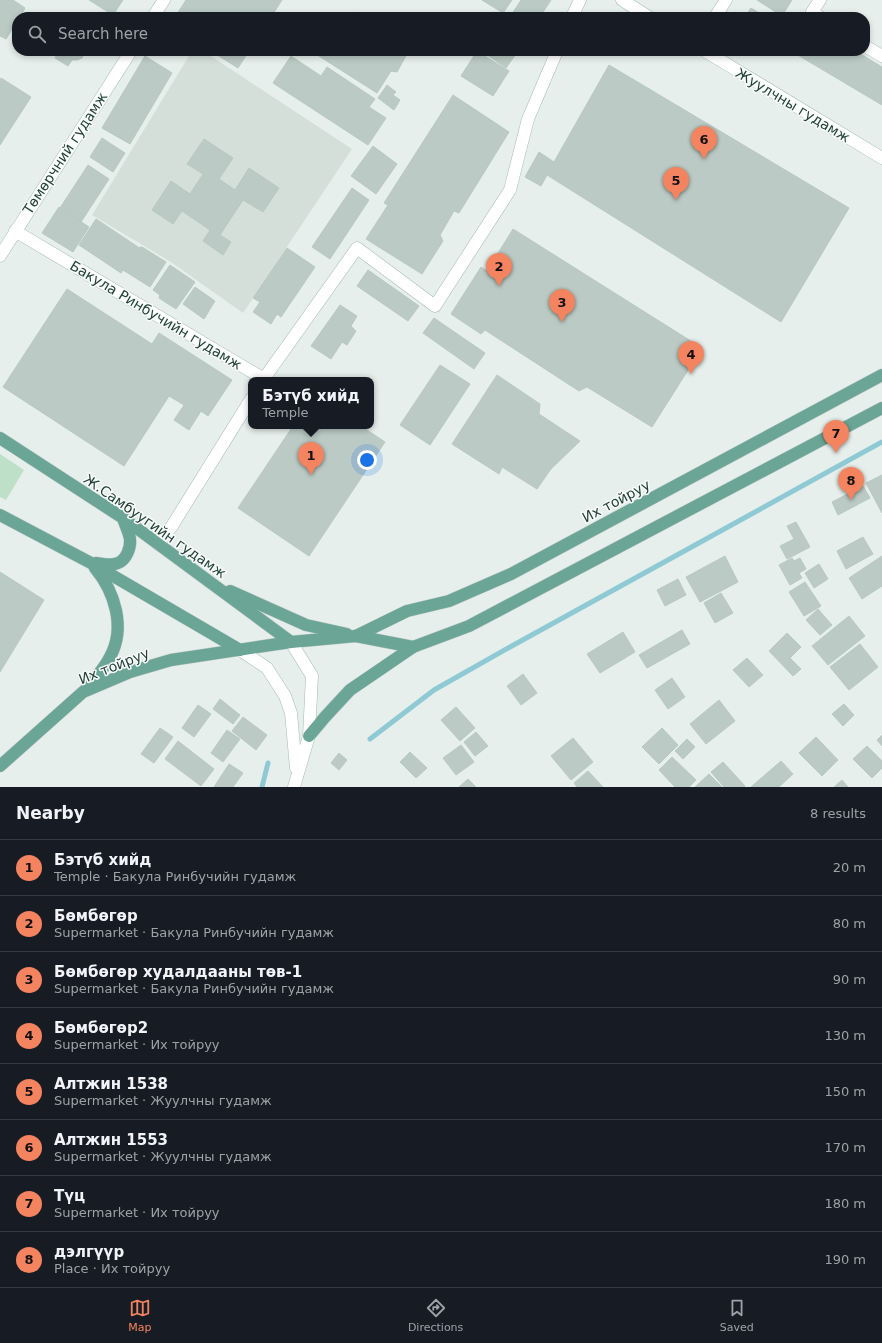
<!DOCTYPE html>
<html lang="en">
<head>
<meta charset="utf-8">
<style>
	:root { --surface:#171b24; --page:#242831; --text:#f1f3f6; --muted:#9ea1a6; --line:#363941; --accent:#f4845f }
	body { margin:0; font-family:"DejaVu Sans",sans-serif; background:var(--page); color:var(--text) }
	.you { position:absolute; left:367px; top:460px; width:14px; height:14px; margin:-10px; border:3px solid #fff; border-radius:50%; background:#1a73e8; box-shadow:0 0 0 6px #1a73e833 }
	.badge { display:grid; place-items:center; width:26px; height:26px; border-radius:50%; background:var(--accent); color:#111; font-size:13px; font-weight:700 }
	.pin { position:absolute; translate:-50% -33px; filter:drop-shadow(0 1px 2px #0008) }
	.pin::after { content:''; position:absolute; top:21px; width:14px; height:12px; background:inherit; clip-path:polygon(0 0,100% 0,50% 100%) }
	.popup { position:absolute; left:248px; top:377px; width:126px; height:52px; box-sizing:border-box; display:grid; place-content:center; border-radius:8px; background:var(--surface); filter:drop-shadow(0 1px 3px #0005); font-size:13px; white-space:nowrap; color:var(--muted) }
	.popup b { font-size:15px; color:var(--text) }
	.popup::after { content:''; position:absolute; left:50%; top:100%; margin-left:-8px; border:8px solid transparent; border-top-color:var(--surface) }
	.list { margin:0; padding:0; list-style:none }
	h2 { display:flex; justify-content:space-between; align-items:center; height:52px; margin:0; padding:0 16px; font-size:17px }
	h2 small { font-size:13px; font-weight:400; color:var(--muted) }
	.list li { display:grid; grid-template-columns:26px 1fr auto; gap:12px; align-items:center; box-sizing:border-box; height:56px; padding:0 16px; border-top:1px solid var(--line) }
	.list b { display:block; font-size:15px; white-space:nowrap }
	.list p { margin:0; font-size:13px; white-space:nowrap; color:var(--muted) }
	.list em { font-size:13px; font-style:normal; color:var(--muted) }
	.icon { flex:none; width:22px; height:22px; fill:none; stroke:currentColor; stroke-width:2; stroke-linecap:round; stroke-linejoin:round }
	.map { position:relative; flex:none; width:882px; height:787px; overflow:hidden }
	.search { position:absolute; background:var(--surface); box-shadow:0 2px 6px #0003; left:12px; right:12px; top:12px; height:44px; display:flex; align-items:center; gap:10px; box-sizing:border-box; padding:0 14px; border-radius:16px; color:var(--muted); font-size:15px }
	.sheet { height:500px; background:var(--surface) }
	nav { display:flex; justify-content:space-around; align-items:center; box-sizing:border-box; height:56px; border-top:1px solid var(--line); background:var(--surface); font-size:11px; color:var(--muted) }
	nav a { display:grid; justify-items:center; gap:2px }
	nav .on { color:var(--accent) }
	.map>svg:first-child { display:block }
	.built { fill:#d4dfda }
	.green { fill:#bfe0c8 }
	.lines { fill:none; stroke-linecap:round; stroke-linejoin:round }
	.stream { stroke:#8ec9d4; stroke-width:5 }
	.building { fill:#bbcac4; stroke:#b8c9c2 }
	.street-casing { stroke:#a8b8b2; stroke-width:13 }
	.secondary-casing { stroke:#a4bbb3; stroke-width:13 }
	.primary-casing { stroke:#c2cac8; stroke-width:13 }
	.street { stroke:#fff; stroke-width:12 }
	.secondary { stroke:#fff; stroke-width:12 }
	.primary { stroke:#6aa596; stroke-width:12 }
	.labels { text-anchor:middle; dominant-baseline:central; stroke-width:3; stroke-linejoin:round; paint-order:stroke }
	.street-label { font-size:14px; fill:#24423a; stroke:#f7fbf9 }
</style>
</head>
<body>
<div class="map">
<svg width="882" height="787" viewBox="0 0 882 787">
	<rect width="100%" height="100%" fill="#e6efeb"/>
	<!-- built -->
	<path class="built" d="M 192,51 L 203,51 L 352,149 L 243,313 L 171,262 L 92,215 Z"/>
	<!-- green -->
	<path class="green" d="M 0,454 L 24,470 L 6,500 L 0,497 Z"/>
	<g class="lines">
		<!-- stream -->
		<g class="stream">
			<path d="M 370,739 L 434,690 L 510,647 L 882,442"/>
			<path d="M 262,787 L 268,763"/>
		</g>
	</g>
	<!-- building -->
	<g class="building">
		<path d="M 0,0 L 13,0 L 25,8 L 20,17 L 17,17 L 17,21 L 6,39 L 0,36 Z"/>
		<path d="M 89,0 L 123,0 L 113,15 Z"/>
		<path d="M 186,0 L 282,0 L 271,17 L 175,17 Z"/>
		<path d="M 482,0 L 512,0 L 503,13 Z"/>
		<path d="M 521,0 L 551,0 L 540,17 L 510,17 Z"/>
		<path d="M 757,0 L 792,0 L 782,16 Z"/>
		<path d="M 751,8 L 766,17 L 745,17 Z"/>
		<path d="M 355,12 L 363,17 L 352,17 Z"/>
		<path d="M 59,51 L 84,51 L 84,53 L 82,58 L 77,60 L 72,60 L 68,66 L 55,58 Z"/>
		<path d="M 211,51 L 249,51 L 238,68 Z"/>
		<path d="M 311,51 L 406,51 L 408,52 L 397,72 L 391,71 L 377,93 Z"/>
		<path d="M 477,51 L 509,71 L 493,96 L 461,76 Z"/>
		<path d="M 488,51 L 518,51 L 506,68 L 486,54 Z"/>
		<path d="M 768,51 L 779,51 L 776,56 Z"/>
		<path d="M 791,51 L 856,51 L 882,67 L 882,105 Z"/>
		<path d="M 145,56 L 172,73 L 130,144 L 102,128 Z"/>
		<path d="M 291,56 L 321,76 L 327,67 L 375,99 L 369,107 L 386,118 L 368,145 L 273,83 Z"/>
		<path d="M 609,65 L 849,208 L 781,322 L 547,175 L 541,186 L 525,177 L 539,152 L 554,162 Z"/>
		<path d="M 1,78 L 31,97 L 0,145 L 0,80 Z"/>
		<path d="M 387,85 L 396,92 L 393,95 L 400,100 L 394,110 L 378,98 Z"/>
		<path d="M 453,95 L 509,132 L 459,213 L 454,211 L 440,235 L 443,241 L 422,274 L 366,239 L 388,205 L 384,203 Z"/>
		<path d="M 102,138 L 125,153 L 113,172 L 90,157 Z"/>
		<path d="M 204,139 L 233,158 L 219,179 L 235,190 L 249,168 L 279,188 L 263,212 L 243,200 L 220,235 L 231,242 L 223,255 L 203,241 L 210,230 L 182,211 L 173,224 L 152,210 L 171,181 L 190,194 L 203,174 L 187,164 Z"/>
		<path d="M 373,146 L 397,164 L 376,194 L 351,176 Z"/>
		<path d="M 88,165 L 109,179 L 81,222 L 60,208 Z"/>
		<path d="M 352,188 L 369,200 L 330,259 L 312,247 Z"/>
		<path d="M 59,207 L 89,227 L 73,252 L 42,233 Z"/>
		<path d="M 96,219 L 138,247 L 121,273 L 79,245 Z"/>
		<path d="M 513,229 L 702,348 L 652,427 L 587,387 L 579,391 L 485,330 L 481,334 L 451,314 L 481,267 L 487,271 Z"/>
		<path d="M 142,247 L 166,262 L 150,287 L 123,270 L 137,248 Z"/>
		<path d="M 287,248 L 315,267 L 281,317 L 277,314 L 271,324 L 253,312 L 260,302 L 253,298 Z"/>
		<path d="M 170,265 L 195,282 L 176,309 L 159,298 L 160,295 L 153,290 Z"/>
		<path d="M 368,270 L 419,306 L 408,321 L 357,286 Z"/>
		<path d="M 195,287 L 215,301 L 204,319 L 183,304 Z"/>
		<path d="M 67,289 L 152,344 L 159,333 L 232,380 L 208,416 L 201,411 L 189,430 L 174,420 L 184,405 L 169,396 L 124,466 L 3,387 Z"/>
		<path d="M 340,305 L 357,316 L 351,326 L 356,331 L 347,345 L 342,342 L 331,359 L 311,346 Z"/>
		<path d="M 434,318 L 485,353 L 474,369 L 423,333 Z"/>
		<path d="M 440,365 L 470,384 L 430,445 L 400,425 Z"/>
		<path d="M 497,375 L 540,404 L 539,414 L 580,441 L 551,469 L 537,489 L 502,467 L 499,474 L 452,444 Z"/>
		<path d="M 293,426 L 361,426 L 385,442 L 309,556 L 238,508 Z"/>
		<path d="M 882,475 L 882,513 L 866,483 Z"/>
		<path d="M 863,486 L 870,498 L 838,515 L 832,502 Z"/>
		<path d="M 796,522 L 810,547 L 787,559 L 780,546 L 794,539 L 787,526 Z"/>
		<path d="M 863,537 L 873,554 L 846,569 L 837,551 Z"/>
		<path d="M 725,556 L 738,582 L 700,602 L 686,577 Z"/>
		<path d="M 882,556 L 882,586 L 862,599 L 849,578 Z"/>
		<path d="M 792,558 L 794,561 L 800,558 L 806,569 L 799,573 L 802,578 L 790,585 L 779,565 Z"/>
		<path d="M 819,564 L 828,579 L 814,588 L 805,573 Z"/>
		<path d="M 0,572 L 44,600 L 0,672 Z"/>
		<path d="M 678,579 L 686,595 L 665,606 L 657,590 Z"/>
		<path d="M 805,582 L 821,606 L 804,616 L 789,592 Z"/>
		<path d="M 721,593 L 733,613 L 715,623 L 704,603 Z"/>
		<path d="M 818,609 L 832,625 L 820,635 L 806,620 Z"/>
		<path d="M 849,616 L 865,636 L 828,665 L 812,646 Z"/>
		<path d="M 682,630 L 690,644 L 647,668 L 639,655 Z"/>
		<path d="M 623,632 L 635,652 L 600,673 L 587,654 Z"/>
		<path d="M 787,633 L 801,647 L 790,658 L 801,669 L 793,676 L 769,651 Z"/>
		<path d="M 860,644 L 878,667 L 849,690 L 830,667 Z"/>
		<path d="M 747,658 L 763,675 L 749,687 L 733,670 Z"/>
		<path d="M 523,674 L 537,693 L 521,705 L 507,686 Z"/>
		<path d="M 672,678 L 685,697 L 668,709 L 655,690 Z"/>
		<path d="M 220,699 L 240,715 L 233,724 L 213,709 Z"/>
		<path d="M 719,700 L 735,721 L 706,744 L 690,724 Z"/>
		<path d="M 844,704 L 854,715 L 843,726 L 832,714 Z"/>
		<path d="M 198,705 L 211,714 L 194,737 L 182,728 Z"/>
		<path d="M 456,707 L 475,728 L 460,741 L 441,720 Z"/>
		<path d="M 243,717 L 267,735 L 256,750 L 232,731 Z"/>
		<path d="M 160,728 L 173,737 L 154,763 L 141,754 Z"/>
		<path d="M 662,728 L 678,745 L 659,764 L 642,747 Z"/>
		<path d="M 227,730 L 240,739 L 223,762 L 211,753 Z"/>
		<path d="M 476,732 L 488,746 L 475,756 L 464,742 Z"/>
		<path d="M 882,735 L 882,746 L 877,740 Z"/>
		<path d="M 816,737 L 838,760 L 822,776 L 799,753 Z"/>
		<path d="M 573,738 L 593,762 L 571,780 L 551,756 Z"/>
		<path d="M 687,739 L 695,747 L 683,759 L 675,751 Z"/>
		<path d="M 178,741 L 214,769 L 201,786 L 165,759 Z"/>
		<path d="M 461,745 L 474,762 L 456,775 L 443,758 Z"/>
		<path d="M 867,746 L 882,761 L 882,768 L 872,778 L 853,759 Z"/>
		<path d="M 410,752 L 427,768 L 416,778 L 400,762 Z"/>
		<path d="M 339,753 L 347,760 L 339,770 L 331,763 Z"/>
		<path d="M 672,757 L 696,780 L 689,787 L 675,787 L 659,770 Z"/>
		<path d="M 781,761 L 793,774 L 779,787 L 751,787 Z"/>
		<path d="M 723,762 L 745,786 L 744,787 L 724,787 L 711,772 Z"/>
		<path d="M 229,764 L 243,773 L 233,787 L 214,787 Z"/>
		<path d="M 588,771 L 603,787 L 577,787 L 574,783 Z"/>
		<path d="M 709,774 L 722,787 L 695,787 Z"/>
		<path d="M 468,779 L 476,787 L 459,787 Z"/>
		<path d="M 842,780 L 848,787 L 834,787 Z"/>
	</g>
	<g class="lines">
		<defs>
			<g id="street">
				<path d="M 572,17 L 580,0"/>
				<path d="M 715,17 L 726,0"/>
				<path d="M 820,17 L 812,12 L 820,0"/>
				<path d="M 865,46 L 882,56"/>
				<path d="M 15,231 L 264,379"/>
				<path d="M 263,380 L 357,248 L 435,306 L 510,190 L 528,119 L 557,51"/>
				<path d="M 158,544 L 172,526 L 251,399"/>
			</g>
			<g id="secondary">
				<path d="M 622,0 L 649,17"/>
				<path d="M 153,17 L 164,0"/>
				<path d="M 705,51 L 882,158"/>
				<path d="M 0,256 L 131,51"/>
				<path d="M 291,642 L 312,676 L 309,736 L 294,787"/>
				<path d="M 240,650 L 267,668 L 285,696 L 291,713 L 296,768"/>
			</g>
			<g id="primary">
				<path d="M 0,438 L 123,518 L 291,642"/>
				<path d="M 0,515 L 91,563 L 240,650"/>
				<path d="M 96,563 C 103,564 111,566 118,563 C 126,560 131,548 130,539 C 129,532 125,525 123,518"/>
				<path d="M 230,591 L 306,625 L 347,634"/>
				<path d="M 356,636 L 407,611 L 449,601 L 511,574 L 882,375"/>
				<path d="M 86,689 C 95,679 104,669 110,657 C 126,628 115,592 95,568"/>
				<path d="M 309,736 L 325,717 L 350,690 L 413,647"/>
				<path d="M 0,766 L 83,692 L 130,672 L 171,660 L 291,642 L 356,636 L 413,647 L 469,626 L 882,408"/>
			</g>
		</defs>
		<!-- street casing -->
		<use href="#street" class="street-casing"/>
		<!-- secondary casing -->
		<use href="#secondary" class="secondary-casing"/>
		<!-- primary casing -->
		<use href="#primary" class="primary-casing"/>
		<!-- street -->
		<use href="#street" class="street"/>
		<!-- secondary -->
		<use href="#secondary" class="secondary"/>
		<!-- primary -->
		<use href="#primary" class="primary"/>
	</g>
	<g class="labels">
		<!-- street labels -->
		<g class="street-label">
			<text transform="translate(793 105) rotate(31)">Жуулчны гудамж</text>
			<text transform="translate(65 153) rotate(-57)">Төмөрчний гудамж</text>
			<text transform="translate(156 315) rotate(31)">Бакула Ринбучийн гудамж</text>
			<text transform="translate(616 501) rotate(-28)">Их тойруу</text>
			<text transform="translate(155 526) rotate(35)">Ж.Самбуугийн гудамж</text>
			<text transform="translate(114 666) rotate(-22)">Их тойруу</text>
		</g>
	</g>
</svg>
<div class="you"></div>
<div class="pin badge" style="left:311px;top:475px">1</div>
<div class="popup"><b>Бэтүб хийд</b>Temple</div>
<div class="pin badge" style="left:499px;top:286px">2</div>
<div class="pin badge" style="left:562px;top:322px">3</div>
<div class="pin badge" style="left:691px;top:374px">4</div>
<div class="pin badge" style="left:676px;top:200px">5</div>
<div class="pin badge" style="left:704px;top:159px">6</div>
<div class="pin badge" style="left:836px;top:453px">7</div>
<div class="pin badge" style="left:851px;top:500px">8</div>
<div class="search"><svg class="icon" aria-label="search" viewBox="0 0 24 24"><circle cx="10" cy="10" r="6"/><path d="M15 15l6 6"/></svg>Search here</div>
</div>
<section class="sheet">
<h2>Nearby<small>8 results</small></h2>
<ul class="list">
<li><span class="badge">1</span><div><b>Бэтүб хийд</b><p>Temple · Бакула Ринбучийн гудамж</p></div><em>20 m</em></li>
<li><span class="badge">2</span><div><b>Бөмбөгөр</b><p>Supermarket · Бакула Ринбучийн гудамж</p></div><em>80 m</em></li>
<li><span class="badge">3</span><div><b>Бөмбөгөр худалдааны төв-1</b><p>Supermarket · Бакула Ринбучийн гудамж</p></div><em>90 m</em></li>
<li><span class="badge">4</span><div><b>Бөмбөгөр2</b><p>Supermarket · Их тойруу</p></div><em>130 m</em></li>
<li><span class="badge">5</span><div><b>Алтжин 1538</b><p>Supermarket · Жуулчны гудамж</p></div><em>150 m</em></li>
<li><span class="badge">6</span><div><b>Алтжин 1553</b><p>Supermarket · Жуулчны гудамж</p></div><em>170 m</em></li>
<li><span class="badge">7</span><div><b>Түц</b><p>Supermarket · Их тойруу</p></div><em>180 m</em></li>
<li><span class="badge">8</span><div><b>дэлгүүр</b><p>Place · Их тойруу</p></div><em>190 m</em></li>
</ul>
</section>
<nav>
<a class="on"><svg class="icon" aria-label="map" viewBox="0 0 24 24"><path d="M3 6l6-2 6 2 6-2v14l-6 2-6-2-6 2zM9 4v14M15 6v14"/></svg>Map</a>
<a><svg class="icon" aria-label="directions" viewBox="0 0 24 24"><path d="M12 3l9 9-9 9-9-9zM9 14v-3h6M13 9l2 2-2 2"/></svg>Directions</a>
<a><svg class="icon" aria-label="saved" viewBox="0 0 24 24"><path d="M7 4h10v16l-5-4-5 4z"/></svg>Saved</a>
</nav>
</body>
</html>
